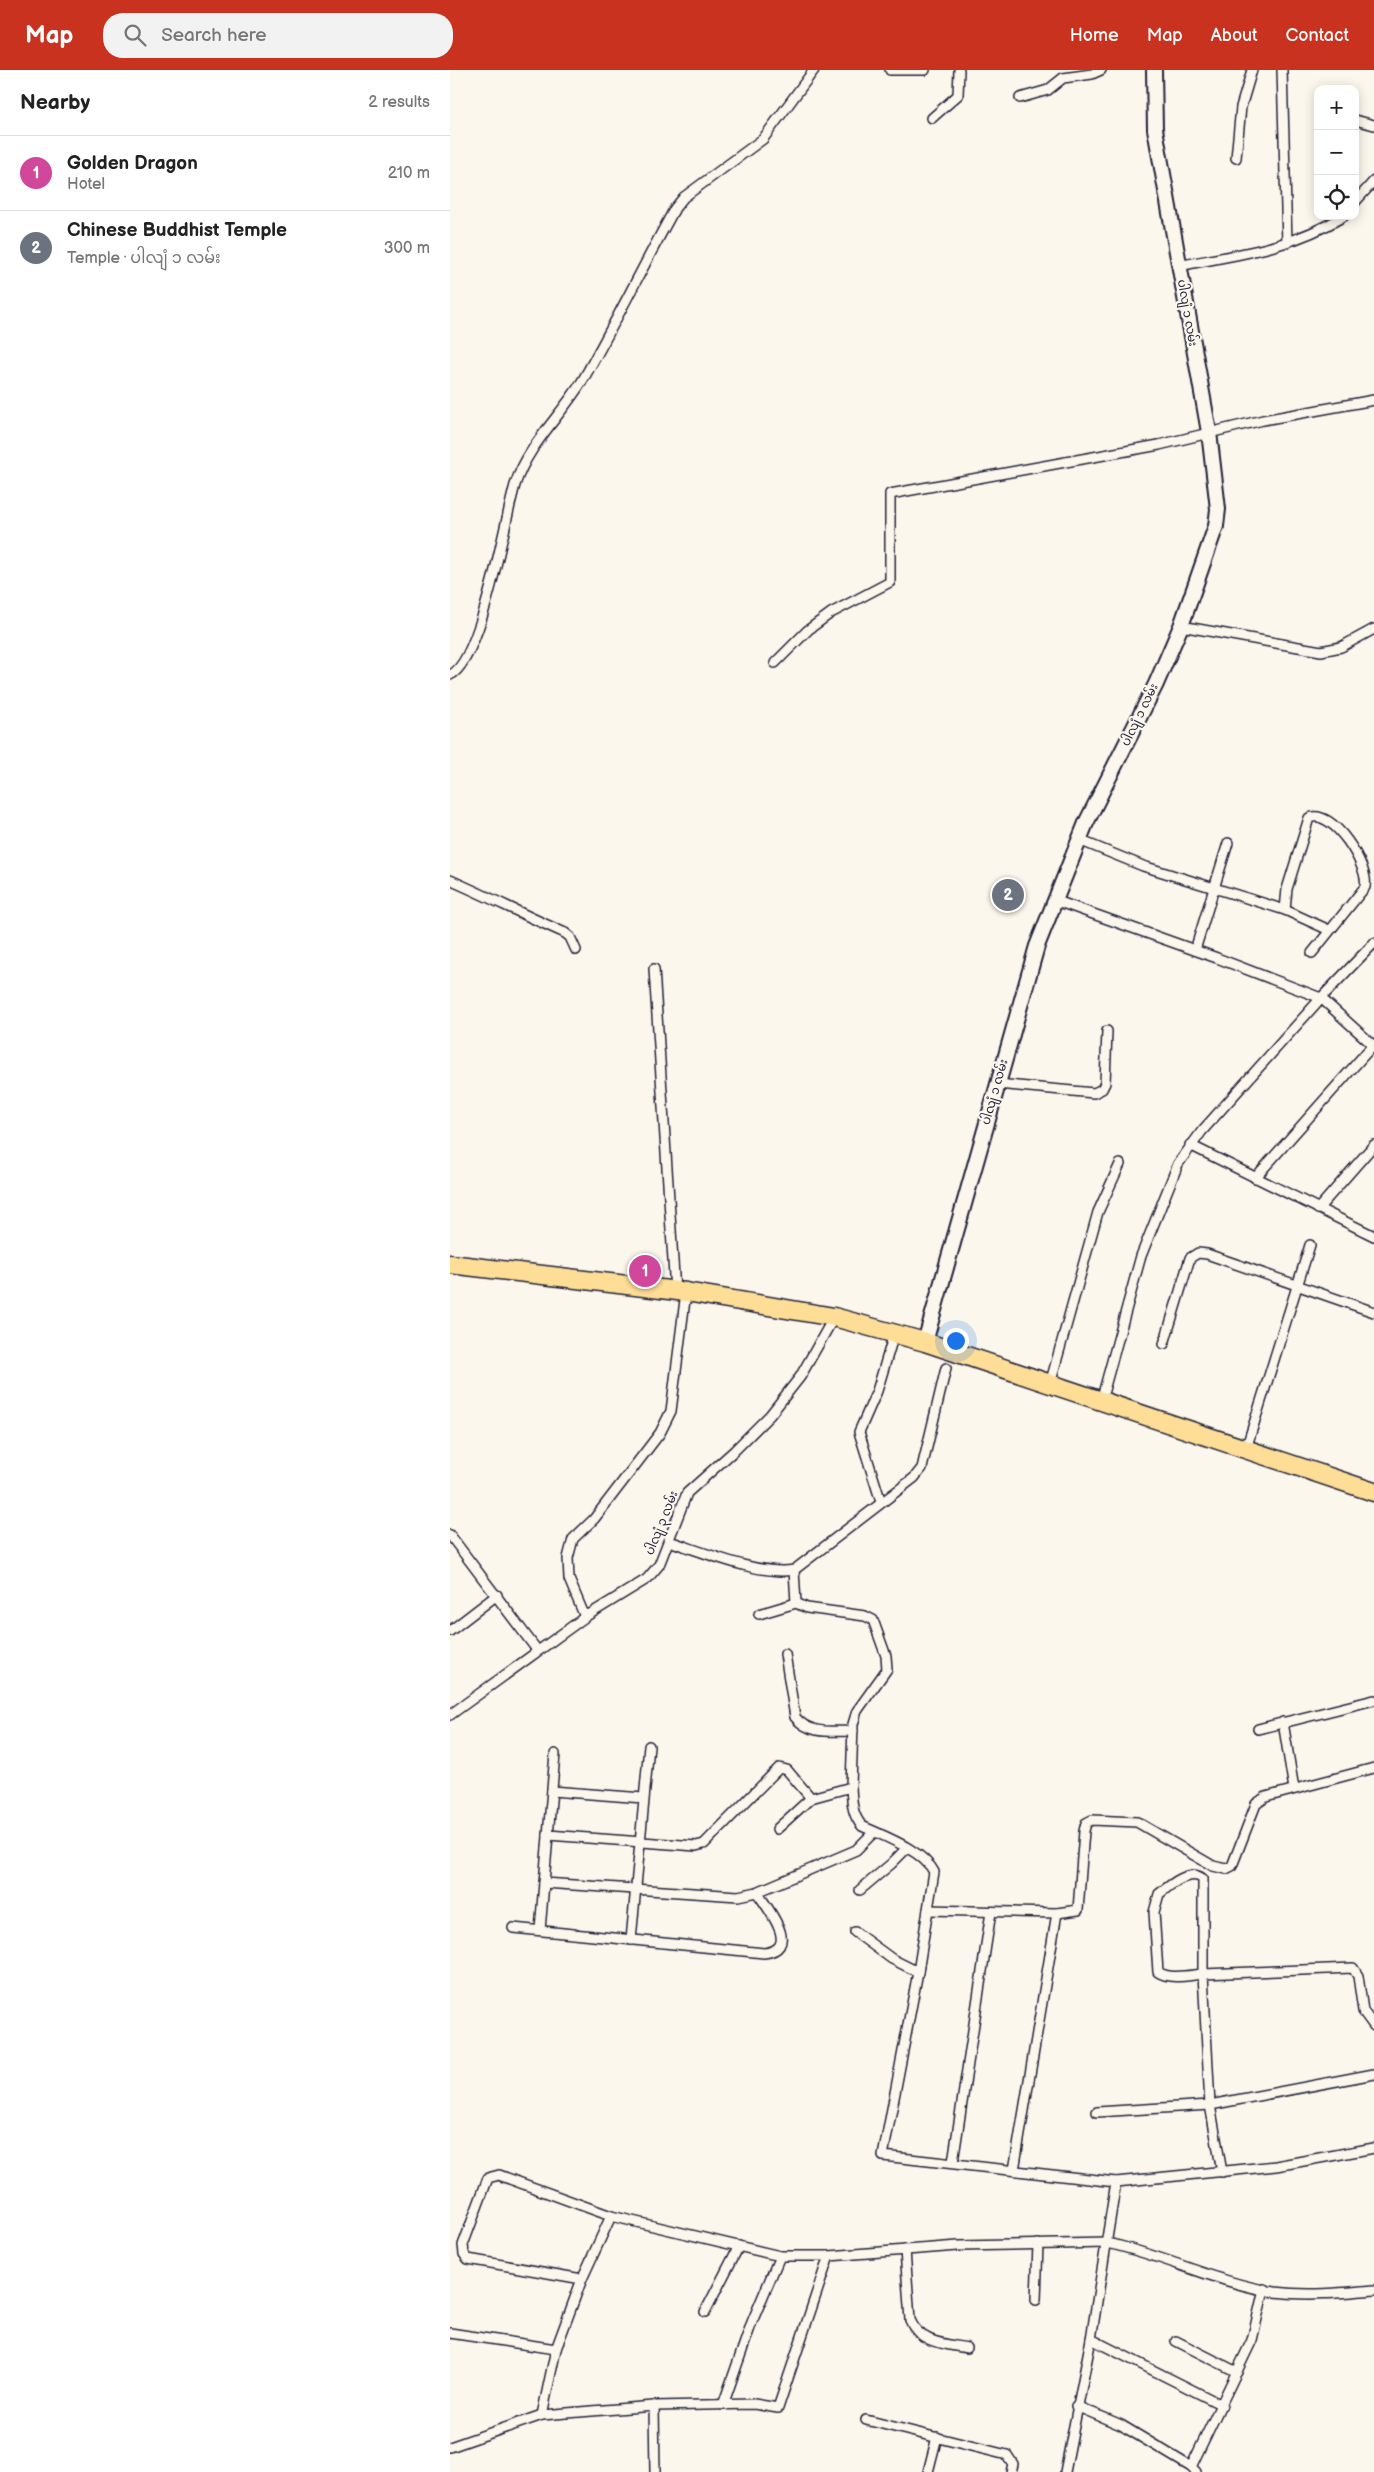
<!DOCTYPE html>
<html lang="en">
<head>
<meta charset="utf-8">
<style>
	:root { --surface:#fff; --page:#f2f2f2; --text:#222; --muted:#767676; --line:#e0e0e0; --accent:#c8321e }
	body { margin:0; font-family:"Balsamiq Sans","Noto Sans Myanmar",sans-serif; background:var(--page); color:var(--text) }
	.controls { position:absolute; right:15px; top:15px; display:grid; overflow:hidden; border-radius:10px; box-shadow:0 2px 12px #0003 }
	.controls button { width:45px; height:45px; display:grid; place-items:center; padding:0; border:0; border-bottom:1px solid var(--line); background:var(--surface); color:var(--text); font:25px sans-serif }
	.you { position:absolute; left:505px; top:1270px; width:18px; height:18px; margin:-12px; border:4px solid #fff; border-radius:50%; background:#1a73e8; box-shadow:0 0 0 8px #1a73e833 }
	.badge { display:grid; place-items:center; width:32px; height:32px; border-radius:50%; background:var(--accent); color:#fff; font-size:16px; font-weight:700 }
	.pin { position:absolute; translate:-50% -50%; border:2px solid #fff; box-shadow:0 1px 5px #0006 }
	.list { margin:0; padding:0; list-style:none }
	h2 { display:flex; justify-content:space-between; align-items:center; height:65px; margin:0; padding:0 20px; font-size:21px }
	h2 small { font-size:16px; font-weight:400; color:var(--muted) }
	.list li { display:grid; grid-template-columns:32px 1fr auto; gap:15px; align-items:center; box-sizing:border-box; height:75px; padding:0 20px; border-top:1px solid var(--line) }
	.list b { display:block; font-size:19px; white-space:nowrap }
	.list p { margin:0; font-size:16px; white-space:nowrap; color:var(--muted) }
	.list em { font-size:16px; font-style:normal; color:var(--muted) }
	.icon { flex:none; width:28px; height:28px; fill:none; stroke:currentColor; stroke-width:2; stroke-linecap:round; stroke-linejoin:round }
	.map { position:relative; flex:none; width:924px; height:2402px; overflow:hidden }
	header { display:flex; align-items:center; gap:30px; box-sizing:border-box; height:70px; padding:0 25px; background:var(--accent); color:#fff }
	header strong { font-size:24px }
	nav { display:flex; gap:28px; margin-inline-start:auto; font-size:18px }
	.search { width:350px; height:45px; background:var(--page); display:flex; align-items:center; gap:12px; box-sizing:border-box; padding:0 18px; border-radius:20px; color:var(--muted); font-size:19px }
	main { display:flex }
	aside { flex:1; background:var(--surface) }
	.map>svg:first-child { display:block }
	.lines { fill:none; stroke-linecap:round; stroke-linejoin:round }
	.street-casing { stroke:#22223b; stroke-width:12 }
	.secondary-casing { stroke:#22223b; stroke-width:18 }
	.highway-casing { stroke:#22223b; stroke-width:21 }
	.street { stroke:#fbf7ec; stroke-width:9 }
	.secondary { stroke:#fbf7ec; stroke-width:14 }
	.highway { stroke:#fedd96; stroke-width:18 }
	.labels { text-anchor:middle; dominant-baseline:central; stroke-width:4.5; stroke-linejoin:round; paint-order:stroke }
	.street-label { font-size:12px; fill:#22223b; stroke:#fbf7ec }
</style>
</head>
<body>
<header>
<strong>Map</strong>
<div class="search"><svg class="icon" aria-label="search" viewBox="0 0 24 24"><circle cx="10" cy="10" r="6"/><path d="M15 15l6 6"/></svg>Search here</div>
<nav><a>Home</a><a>Map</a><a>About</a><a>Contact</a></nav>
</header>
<main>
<aside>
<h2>Nearby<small>2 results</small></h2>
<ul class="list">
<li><span class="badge" style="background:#d1479c">1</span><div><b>Golden Dragon</b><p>Hotel</p></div><em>210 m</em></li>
<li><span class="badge" style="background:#6b7280">2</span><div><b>Chinese Buddhist Temple</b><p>Temple · ပါလျံ ၁ လမ်း</p></div><em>300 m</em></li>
</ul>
</aside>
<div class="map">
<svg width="924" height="2402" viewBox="0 0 924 2402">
	<rect width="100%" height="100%" fill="#fbf7ec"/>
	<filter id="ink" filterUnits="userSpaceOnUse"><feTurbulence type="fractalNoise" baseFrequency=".02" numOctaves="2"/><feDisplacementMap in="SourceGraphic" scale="10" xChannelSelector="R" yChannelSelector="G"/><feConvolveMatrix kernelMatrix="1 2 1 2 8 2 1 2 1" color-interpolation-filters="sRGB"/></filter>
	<g filter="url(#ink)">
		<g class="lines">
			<defs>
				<g id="street">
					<path d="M 440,0 L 475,0"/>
					<path d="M 832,0 L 837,173"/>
					<path d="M 570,28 L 598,20 L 613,8 L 642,4 L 651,0"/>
					<path d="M 482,48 L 508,25 L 509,0"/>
					<path d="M 905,50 L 924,55"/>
					<path d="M 786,88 L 791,37 L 802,0"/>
					<path d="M 905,132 L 924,111"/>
					<path d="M 728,196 C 789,184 839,179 894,146"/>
					<path d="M 731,556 L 871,581 L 891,577 L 924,559"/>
					<path d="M 325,593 L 358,560 L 381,543 L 440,512 L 440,424 L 709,375 L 813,350 L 924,330"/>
					<path d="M 0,605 C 31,593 55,449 65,415 C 78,374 113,344 134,308 C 166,252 194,194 225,138 L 234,127 L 313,69 L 364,0"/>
					<path d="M 629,770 L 693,796 L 835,840 L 879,860"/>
					<path d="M 0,810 C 39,827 76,846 115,863 L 120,867 L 126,880"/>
					<path d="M 604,830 L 767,888 L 871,928 L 924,976"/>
					<path d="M 835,840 L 837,819 L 859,748 C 883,737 920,798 915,817 L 862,883"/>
					<path d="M 745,880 L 778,773"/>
					<path d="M 204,899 L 225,1221"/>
					<path d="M 547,1014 L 644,1023 L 652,1019 L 655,1013 L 657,961"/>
					<path d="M 740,1075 L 924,1166"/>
					<path d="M 805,1108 L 923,975"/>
					<path d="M 868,1139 L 924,1075"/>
					<path d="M 714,1274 L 740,1188 L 748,1183 L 757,1184 L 924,1242"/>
					<path d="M 600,1314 L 648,1142 L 670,1094"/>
					<path d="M 651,1331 L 691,1186 L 728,1094 L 752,1061 L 871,928 L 924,873"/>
					<path d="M 796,1379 L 860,1175"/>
					<path d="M 431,1432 L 409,1362 L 427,1321 L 444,1264"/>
					<path d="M 0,1465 L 87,1580"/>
					<path d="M 219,1471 C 253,1482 310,1506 344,1500 L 464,1408 L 472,1398 L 496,1298"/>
					<path d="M 344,1500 L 346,1533"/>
					<path d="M 309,1544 L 346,1533 L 357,1538 L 415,1546 L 423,1550 L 436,1586 L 437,1599 L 407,1641 L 403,1654 L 401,1717"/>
					<path d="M 135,1547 L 119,1509 L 118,1488 L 123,1469 L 144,1449 L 210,1363 L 221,1341 L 236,1222"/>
					<path d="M 0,1561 L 47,1525"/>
					<path d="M 335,1584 L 345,1647 C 359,1665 382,1661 403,1661"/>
					<path d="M 0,1645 L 135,1547 L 197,1509 L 209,1495 L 237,1423 L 285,1380 L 320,1345 L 350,1307 L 384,1247"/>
					<path d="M 833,1652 L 844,1719"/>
					<path d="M 808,1659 L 924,1630"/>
					<path d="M 102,1721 L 193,1728"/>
					<path d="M 327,1759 L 361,1728 L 401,1717 C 402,1732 402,1745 412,1756 C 433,1766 473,1780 484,1802 L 468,1902 L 433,2086 L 666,2112 L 826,2096 L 924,2078"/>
					<path d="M 98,1765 L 246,1776 L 254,1774 L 329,1698 L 337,1700 L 361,1728"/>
					<path d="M 94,1813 L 288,1826 L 307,1822 L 406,1780 L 424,1762"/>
					<path d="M 410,1820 L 441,1794 L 457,1778"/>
					<path d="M 478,1840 L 607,1843 L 628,1840 L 634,1761 L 636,1753 L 642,1750 L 687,1752 L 763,1796 L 776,1799 L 782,1796 L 806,1734 L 816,1727 L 924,1698"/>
					<path d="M 63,1858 L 314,1883 C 352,1879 317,1838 307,1822"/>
					<path d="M 90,1860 L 105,1684"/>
					<path d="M 405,1862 L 442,1889 L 468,1902"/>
					<path d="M 181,1870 L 199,1676"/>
					<path d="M 647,2042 L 760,2035 L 924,2004"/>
					<path d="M 503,2092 L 541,1842"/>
					<path d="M 564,2100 L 607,1843"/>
					<path d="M 772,2102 L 760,2035 L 753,1904 L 753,1809 C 740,1798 720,1815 709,1824 L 704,1842 L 708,1902 C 720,1910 740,1905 753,1904 L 903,1898 L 908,1906 L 913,1941 L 924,1956"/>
					<path d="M 455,2180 L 460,2250 C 469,2273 495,2274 517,2278"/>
					<path d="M 132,2209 L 18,2189 L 14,2184 L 13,2175 L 38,2108 L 49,2105 L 161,2146"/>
					<path d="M 586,2230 L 588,2174"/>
					<path d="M 255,2242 L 289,2176"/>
					<path d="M 0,2263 L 106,2279"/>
					<path d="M 641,2269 L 772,2335"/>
					<path d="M 726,2271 L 787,2302"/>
					<path d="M 273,2335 L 302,2252 L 330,2186"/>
					<path d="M 204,2336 L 205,2402"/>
					<path d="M 626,2336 L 671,2355 L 741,2397 L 746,2402"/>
					<path d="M 92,2345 L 106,2279 L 132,2209 L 161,2146 L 330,2186 L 379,2186 L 508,2176 L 657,2173 C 714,2185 767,2213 825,2222 C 858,2226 891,2223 924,2220"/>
					<path d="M 416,2350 L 557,2385 L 563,2394 L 561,2402"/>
					<path d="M 0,2377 L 92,2345 L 204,2336 L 304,2334 L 328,2338 L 379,2186"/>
					<path d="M 741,2397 L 802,2270 L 814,2219"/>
					<path d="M 478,2402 L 487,2367"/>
					<path d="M 615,2402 L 641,2269 L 666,2112"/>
				</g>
				<path id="secondary" d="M 475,1272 L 587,876 L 636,753 L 706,614 L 731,556 L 766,456 L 768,439 L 759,362 L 705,59 L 704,0"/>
				<path id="highway" d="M 0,1194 L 236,1222 L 384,1247 L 475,1272 L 924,1422"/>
			</defs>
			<!-- street casing -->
			<use href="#street" class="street-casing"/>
			<!-- secondary casing -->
			<use href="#secondary" class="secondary-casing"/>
			<!-- highway casing -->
			<use href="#highway" class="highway-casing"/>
			<!-- street -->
			<use href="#street" class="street"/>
			<!-- secondary -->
			<use href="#secondary" class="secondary"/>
			<!-- highway -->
			<use href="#highway" class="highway"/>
		</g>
	</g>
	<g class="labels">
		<!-- street labels -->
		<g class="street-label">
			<text transform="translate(737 243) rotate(80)">ပါလျံ ၁ လမ်း</text>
			<text transform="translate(690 645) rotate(-64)">ပါလျံ ၁ လမ်း</text>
			<text transform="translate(545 1022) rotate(-74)">ပါလျံ ၁ လမ်း</text>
			<text transform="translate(212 1453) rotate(-68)">ပါလျံ ၃ လမ်း</text>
		</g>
	</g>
</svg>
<div class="controls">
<button>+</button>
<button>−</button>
<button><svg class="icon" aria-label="locate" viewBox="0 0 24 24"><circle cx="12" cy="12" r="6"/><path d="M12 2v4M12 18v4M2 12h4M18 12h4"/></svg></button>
</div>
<div class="you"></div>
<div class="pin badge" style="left:195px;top:1201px;background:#d1479c">1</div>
<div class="pin badge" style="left:558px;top:825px;background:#6b7280">2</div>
</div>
</main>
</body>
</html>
